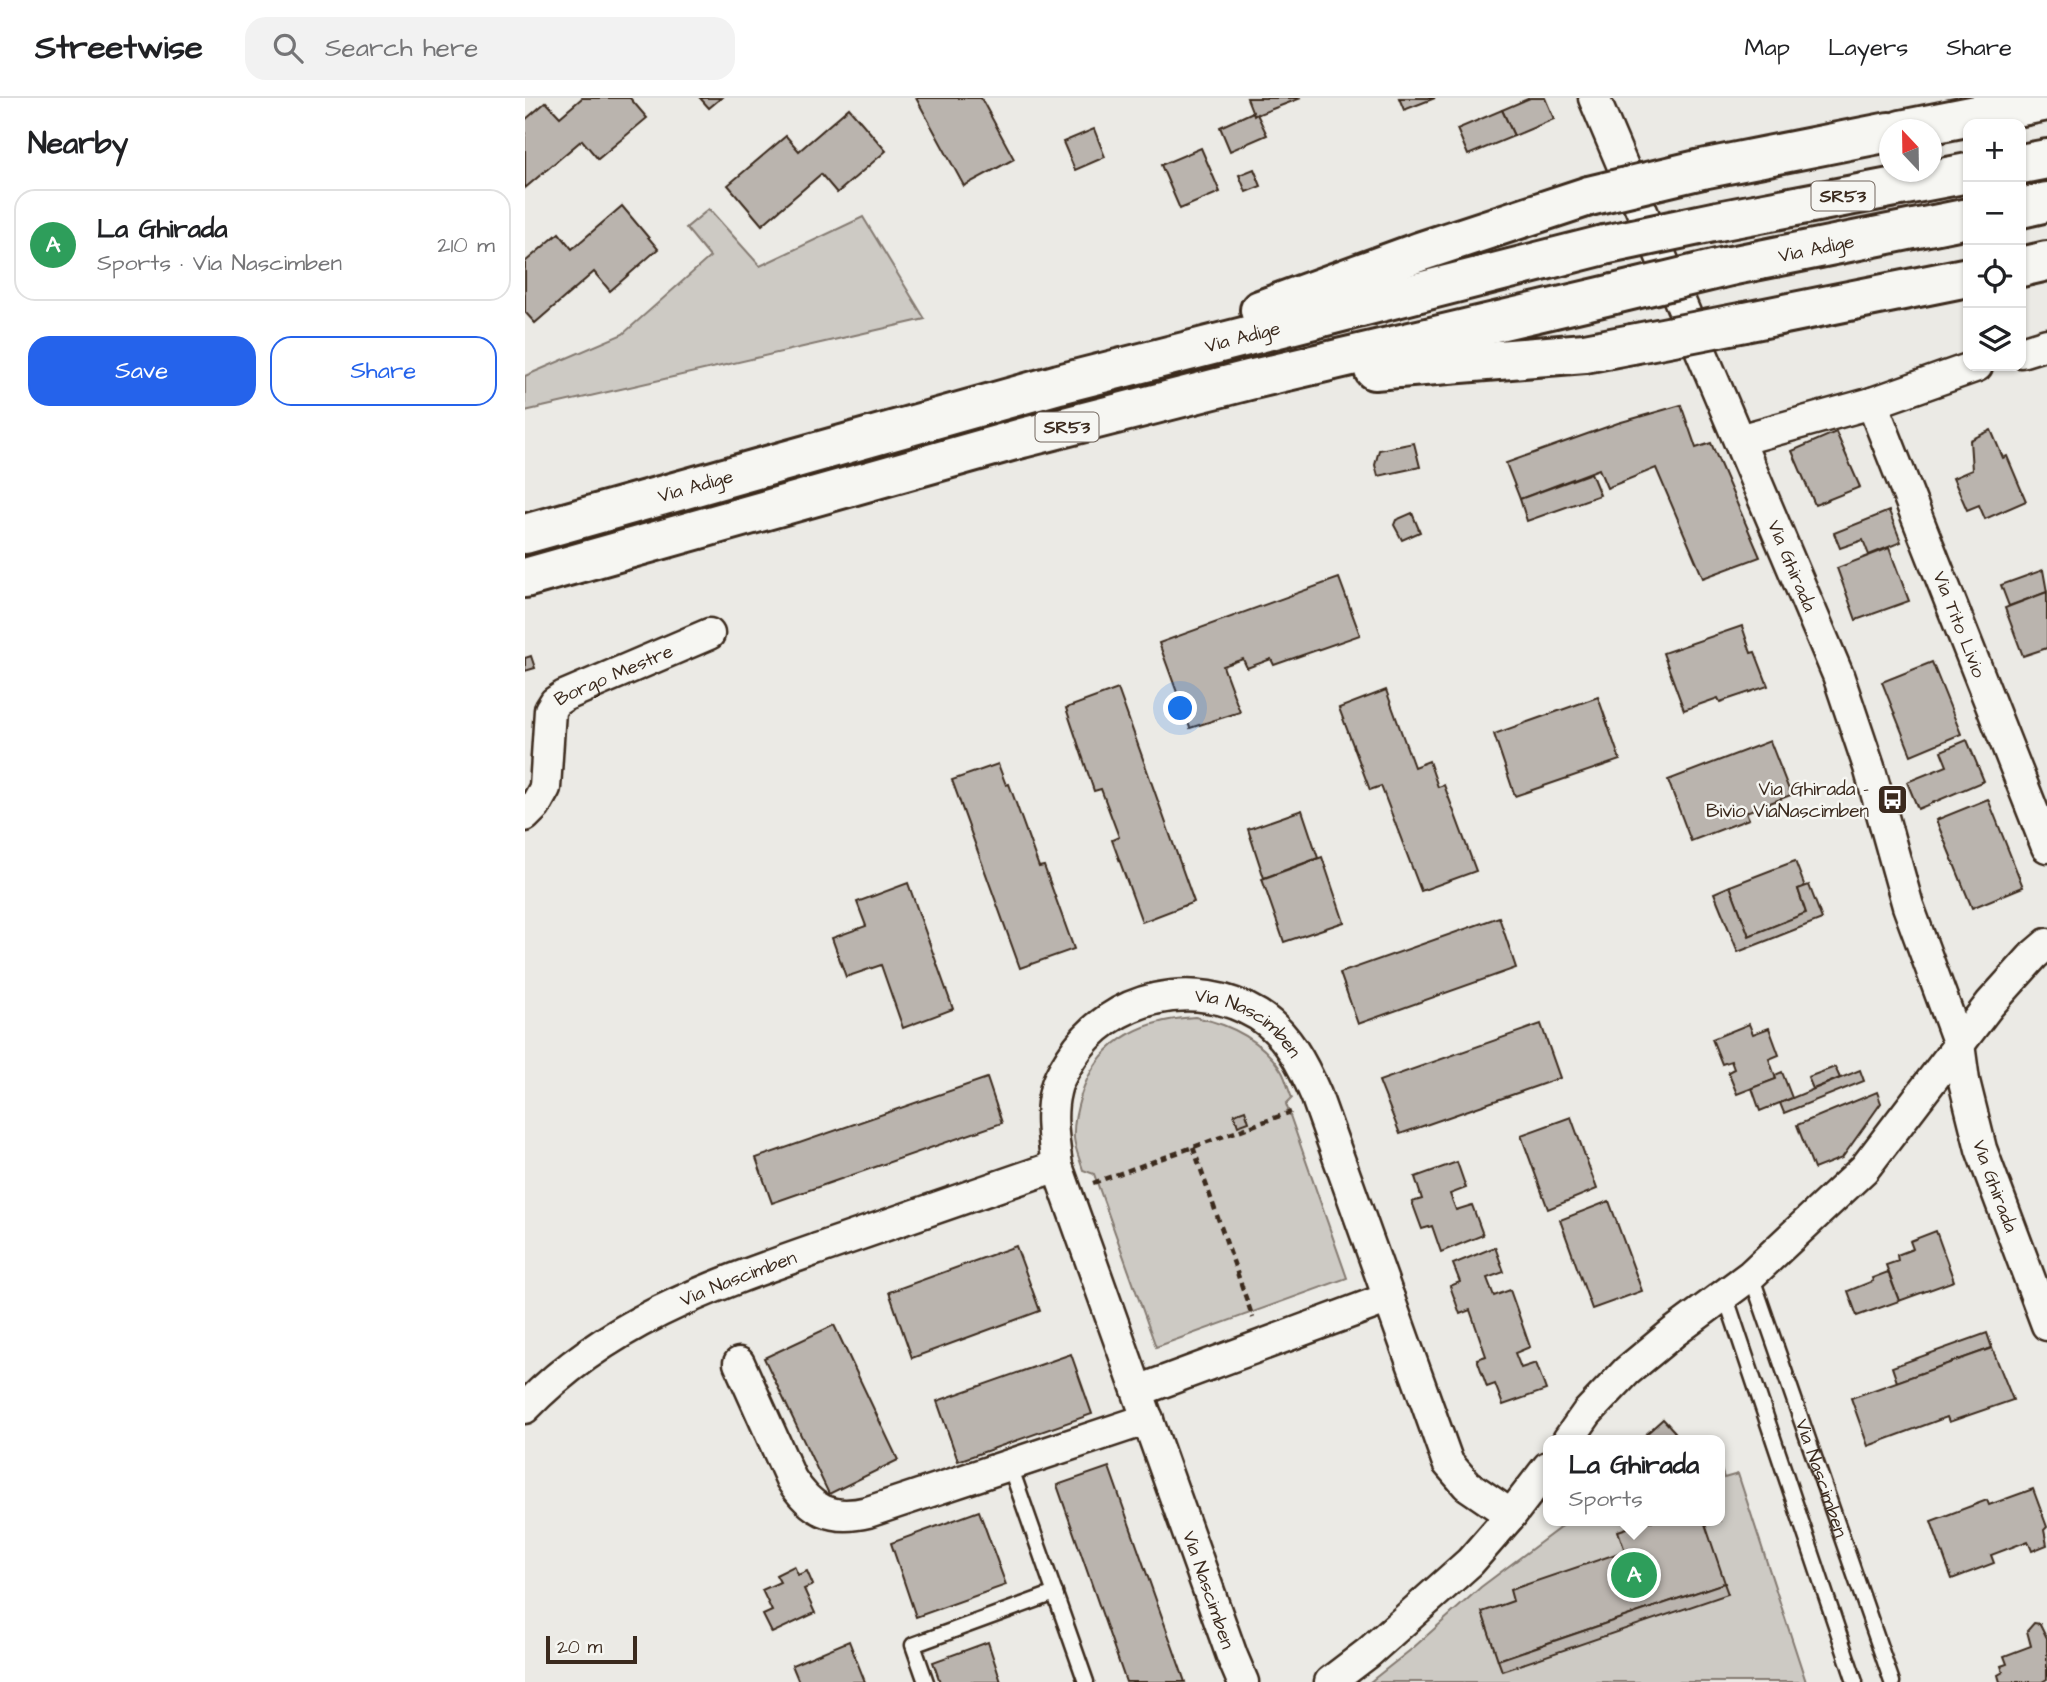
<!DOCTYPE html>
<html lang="en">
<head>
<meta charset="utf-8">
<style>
	:root { --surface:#fff; --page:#f2f2f2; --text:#202124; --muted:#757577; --line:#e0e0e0; --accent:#2563eb }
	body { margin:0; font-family:"Architects Daughter",sans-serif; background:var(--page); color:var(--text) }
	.controls { position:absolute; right:21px; top:21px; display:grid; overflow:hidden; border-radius:14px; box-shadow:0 2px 5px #0004 }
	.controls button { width:63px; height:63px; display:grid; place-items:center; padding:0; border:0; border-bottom:2px solid var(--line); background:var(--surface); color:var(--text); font:35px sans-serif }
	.compass { position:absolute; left:1354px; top:21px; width:63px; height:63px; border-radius:50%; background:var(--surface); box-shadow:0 2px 5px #0004; rotate:338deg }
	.scale { position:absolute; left:21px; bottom:18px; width:91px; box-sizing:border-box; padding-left:7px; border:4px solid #3b2a1e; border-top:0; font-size:19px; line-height:24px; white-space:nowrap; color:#3b2a1e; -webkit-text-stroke:5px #f6f6f2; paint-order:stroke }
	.you { position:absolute; left:656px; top:611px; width:24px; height:24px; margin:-18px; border:5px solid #fff; border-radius:50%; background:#1a73e8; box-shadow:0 0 0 10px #1a73e833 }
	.badge { display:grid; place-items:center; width:46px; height:46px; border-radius:50%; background:var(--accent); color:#fff; font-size:23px; font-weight:700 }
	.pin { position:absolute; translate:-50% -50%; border:4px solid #fff; box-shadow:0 2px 7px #0006 }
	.popup { position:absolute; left:1018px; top:1337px; width:182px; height:91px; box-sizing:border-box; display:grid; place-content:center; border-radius:14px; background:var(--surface); filter:drop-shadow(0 2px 5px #0005); font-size:23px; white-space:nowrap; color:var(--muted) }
	.popup b { font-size:26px; color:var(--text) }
	.popup::after { content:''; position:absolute; left:50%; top:100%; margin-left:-14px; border:14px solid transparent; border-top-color:var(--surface) }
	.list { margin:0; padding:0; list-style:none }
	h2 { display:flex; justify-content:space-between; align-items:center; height:91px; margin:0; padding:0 28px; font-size:30px }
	h2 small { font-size:23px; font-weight:400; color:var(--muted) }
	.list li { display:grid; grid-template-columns:46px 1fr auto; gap:21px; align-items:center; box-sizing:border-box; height:112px; margin:0 14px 14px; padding:0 14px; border:2px solid var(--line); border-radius:21px }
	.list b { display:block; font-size:26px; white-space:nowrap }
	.list p { margin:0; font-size:23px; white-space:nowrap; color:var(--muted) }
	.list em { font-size:23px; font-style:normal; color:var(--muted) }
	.actions { display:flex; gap:14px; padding:21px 28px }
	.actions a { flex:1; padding:16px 0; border:2px solid var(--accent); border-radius:21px; text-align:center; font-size:24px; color:var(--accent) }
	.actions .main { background:var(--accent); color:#fff }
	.icon { flex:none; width:38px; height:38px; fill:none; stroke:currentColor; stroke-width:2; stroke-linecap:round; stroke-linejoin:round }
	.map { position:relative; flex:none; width:1522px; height:1584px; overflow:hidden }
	header { display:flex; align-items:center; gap:42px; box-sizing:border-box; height:98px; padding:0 35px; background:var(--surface); border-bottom:2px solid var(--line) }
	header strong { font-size:33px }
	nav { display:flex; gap:38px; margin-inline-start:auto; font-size:24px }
	.search { width:490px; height:63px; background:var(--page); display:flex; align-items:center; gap:18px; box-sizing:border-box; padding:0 24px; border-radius:21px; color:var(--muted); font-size:26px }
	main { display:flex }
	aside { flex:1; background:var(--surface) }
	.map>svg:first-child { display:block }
	.green { fill:#cdcac4; stroke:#847a71; stroke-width:2 }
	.building { fill:#bab4ae; stroke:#3b2a1e; stroke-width:2 }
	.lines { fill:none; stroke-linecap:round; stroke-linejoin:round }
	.service-casing { stroke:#3b2a1e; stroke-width:19 }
	.minor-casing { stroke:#3b2a1e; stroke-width:35 }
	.trunk-casing { stroke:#3b2a1e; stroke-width:44 }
	.path { stroke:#3b2a1e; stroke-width:4.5; stroke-dasharray:7 5; stroke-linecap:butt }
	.service { stroke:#f6f6f2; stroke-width:14 }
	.minor { stroke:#f6f6f2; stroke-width:30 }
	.trunk { stroke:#f6f6f2; stroke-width:38 }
	.trunk-bridge-casing { stroke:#3b2a1e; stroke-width:44; stroke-linecap:butt }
	.trunk-bridge { stroke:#f6f6f2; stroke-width:38 }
	.labels { text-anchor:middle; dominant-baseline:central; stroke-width:5; stroke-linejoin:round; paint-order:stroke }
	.shield { fill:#f6f6f2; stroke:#73675e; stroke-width:2 }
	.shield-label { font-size:18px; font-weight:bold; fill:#3b2a1e }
	.street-label { font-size:19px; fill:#3b2a1e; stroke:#f6f6f2 }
	.poi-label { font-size:19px; fill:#3b2a1e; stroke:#f6f6f2; text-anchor:end }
</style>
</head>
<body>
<header>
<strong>Streetwise</strong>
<div class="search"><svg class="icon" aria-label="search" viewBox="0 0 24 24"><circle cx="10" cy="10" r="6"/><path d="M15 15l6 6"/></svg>Search here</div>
<nav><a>Map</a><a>Layers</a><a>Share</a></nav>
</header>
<main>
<aside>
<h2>Nearby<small></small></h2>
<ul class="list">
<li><span class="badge" style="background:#2e9e5b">A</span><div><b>La Ghirada</b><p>Sports · Via Nascimben</p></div><em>210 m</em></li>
</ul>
<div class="actions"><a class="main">Save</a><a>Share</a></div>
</aside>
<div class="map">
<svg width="1522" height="1584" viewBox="0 0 1522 1584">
	<rect width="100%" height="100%" fill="#ebeae5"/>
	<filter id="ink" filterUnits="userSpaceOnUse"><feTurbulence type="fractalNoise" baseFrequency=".0143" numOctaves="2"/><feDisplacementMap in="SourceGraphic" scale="14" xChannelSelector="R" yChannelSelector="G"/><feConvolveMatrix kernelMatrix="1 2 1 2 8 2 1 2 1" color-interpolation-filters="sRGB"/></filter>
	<g filter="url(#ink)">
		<!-- green -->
		<g class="green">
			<path d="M 184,111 L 235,168 L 338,119 L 400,221 L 0,313 L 0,278 L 98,236 L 185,159 L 161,130 Z"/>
			<path d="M 670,919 C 704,926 738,942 757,974 C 761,981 763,991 767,1000 L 761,1006 L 822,1180 L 631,1249 L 569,1076 L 558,1072 C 555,1062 550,1051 549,1040 C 548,1026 552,1010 556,997 C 573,943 616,922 670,919 Z"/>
			<path d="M 1195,1368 L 1199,1380 L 1213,1376 L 1281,1584 L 845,1584 L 888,1550 L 956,1489 L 1044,1423 L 1195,1423 Z"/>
		</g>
		<!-- building -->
		<g class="building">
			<path d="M 57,0 L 105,0 L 122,20 L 73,61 L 57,42 L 0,90 L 0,22 L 21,4 L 35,19 Z"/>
			<path d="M 175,0 L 196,0 L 184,10 Z"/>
			<path d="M 391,0 L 456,0 L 489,61 L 439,88 Z"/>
			<path d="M 722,0 L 776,0 L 729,18 Z"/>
			<path d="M 874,0 L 910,0 L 879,12 Z"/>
			<path d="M 1005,0 L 1020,0 L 1029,21 L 989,38 L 977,12 Z"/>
			<path d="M 324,10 L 361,53 L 312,95 L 296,76 L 237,127 L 203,87 L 261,38 L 274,53 Z"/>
			<path d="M 977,12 L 989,38 L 943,57 L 932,31 Z"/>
			<path d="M 728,14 L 729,18 L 732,16 L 742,37 L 705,53 L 695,29 Z"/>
			<path d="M 569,31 L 580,59 L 550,72 L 538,44 Z"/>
			<path d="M 676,50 L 695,94 L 655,111 L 636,67 Z"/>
			<path d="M 729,71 L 736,88 L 721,94 L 714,77 Z"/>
			<path d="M 97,108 L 133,151 L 85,193 L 69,174 L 10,225 L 0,214 L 0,164 L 34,135 L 47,151 Z"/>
			<path d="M 1156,307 L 1171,350 L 1186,345 L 1235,459 L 1178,480 L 1131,370 L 1082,390 L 1074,371 L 995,401 L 981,365 L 1093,325 Z"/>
			<path d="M 1466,332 L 1478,360 L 1482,358 L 1501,403 L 1460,421 L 1454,407 L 1442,412 L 1428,380 L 1447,372 L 1445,342 Z"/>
			<path d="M 1311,334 L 1335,389 L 1290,407 L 1267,353 Z"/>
			<path d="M 889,345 L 895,369 L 853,378 L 850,367 L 854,352 Z"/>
			<path d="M 1066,375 L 1075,397 L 1002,423 L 995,401 Z"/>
			<path d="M 1364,413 L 1376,444 L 1344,457 L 1338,442 L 1315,450 L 1309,435 Z"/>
			<path d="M 887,415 L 895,434 L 877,442 L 869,427 L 871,422 Z"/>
			<path d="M 1364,450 L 1384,503 L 1331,522 L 1312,470 Z"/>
			<path d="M 1518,472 L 1522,494 L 1484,508 L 1476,487 Z"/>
			<path d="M 814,480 L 835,537 L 749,567 L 746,561 L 722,570 L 718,561 L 698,568 L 715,614 L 665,630 L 634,545 Z"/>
			<path d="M 1522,494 L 1522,550 L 1498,558 L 1480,510 Z"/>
			<path d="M 1217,528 L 1226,555 L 1230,554 L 1243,588 L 1195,604 L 1193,600 L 1159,612 L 1138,555 Z"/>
			<path d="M 6,558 L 10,570 L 0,573 L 0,560 Z"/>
			<path d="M 1407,564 L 1436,636 L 1386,657 L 1357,584 Z"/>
			<path d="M 593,591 L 669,804 L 617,824 L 587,742 L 594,739 L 576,691 L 569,693 L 541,610 Z"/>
			<path d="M 861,592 L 889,669 L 904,663 L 913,689 L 919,687 L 951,773 L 896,793 L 856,688 L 845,692 L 814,610 Z"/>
			<path d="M 1073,599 L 1095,662 L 990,698 L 969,636 Z"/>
			<path d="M 1442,642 L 1459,683 L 1393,711 L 1382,684 L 1422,668 L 1416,653 Z"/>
			<path d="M 1245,643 L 1266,697 L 1221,714 L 1224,721 L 1166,743 L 1143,682 Z"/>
			<path d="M 473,666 L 481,687 L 484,686 L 514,769 L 519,768 L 549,851 L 495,870 L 427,682 Z"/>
			<path d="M 1463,701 L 1498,789 L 1447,810 L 1411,722 Z"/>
			<path d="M 777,712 L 793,760 L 739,780 L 723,731 Z"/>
			<path d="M 797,759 L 819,824 L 759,844 L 737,781 Z"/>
			<path d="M 1270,763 L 1280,789 L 1273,791 L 1281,815 L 1224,838 L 1205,788 Z"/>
			<path d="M 383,785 L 428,911 L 378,930 L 356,867 L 321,879 L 307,840 L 341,828 L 332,804 Z"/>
			<path d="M 1284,787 L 1297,821 L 1213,854 L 1189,795 L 1205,788 L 1224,838 L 1281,815 L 1273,791 Z"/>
			<path d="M 974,819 L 991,870 L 833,926 L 815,875 Z"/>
			<path d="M 1016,926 L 1035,980 L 875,1036 L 854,983 Z"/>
			<path d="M 1224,926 L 1228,936 L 1244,930 L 1254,957 L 1244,961 L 1251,981 L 1212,996 L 1203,974 L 1209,971 L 1206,963 L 1197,966 L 1187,941 Z"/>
			<path d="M 1310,969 L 1315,980 L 1288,991 L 1283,979 Z"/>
			<path d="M 1335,972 L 1339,983 L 1259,1015 L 1255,1005 Z"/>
			<path d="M 1257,974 L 1267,1000 L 1235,1013 L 1227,990 L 1251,981 L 1250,977 Z"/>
			<path d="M 462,980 L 477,1025 L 247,1105 L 231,1060 Z"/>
			<path d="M 1352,994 L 1356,1005 L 1317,1060 L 1289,1071 L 1272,1027 Z"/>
			<path d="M 720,1012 L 724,1024 L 713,1028 L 709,1016 Z"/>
			<path d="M 1046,1019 L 1072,1091 L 1023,1111 L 996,1037 Z"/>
			<path d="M 932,1064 L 941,1090 L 925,1096 L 931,1112 L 947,1107 L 958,1137 L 916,1154 L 907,1128 L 897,1131 L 887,1104 L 897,1101 L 890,1079 Z"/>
			<path d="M 1084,1103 L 1117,1193 L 1067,1211 L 1035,1122 Z"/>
			<path d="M 1411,1133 L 1429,1183 L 1374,1203 L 1361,1167 L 1373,1163 L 1372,1157 L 1388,1151 L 1385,1143 Z"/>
			<path d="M 491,1148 L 515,1213 L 387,1260 L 364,1194 Z"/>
			<path d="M 970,1149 L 979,1174 L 962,1180 L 969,1198 L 985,1192 L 1005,1249 L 990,1255 L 996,1270 L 1011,1265 L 1021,1292 L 978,1307 L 970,1286 L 962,1289 L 952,1261 L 961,1258 L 945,1212 L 935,1216 L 925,1188 L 935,1184 L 928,1166 Z"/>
			<path d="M 1363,1174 L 1374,1203 L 1332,1218 L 1323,1193 L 1348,1183 L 1347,1180 Z"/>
			<path d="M 309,1227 L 373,1362 L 304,1396 L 239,1260 Z"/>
			<path d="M 1462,1235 L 1467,1250 L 1372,1284 L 1367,1269 Z"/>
			<path d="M 1467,1250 L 1488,1302 L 1424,1324 L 1422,1319 L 1343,1348 L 1326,1300 Z"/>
			<path d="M 546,1256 L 567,1316 L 433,1363 L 412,1303 Z"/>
			<path d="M 1138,1321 L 1150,1334 L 1141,1342 L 1123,1342 L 1119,1338 Z"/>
			<path d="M 584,1369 L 660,1584 L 601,1584 L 532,1387 Z"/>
			<path d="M 1508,1391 L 1522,1429 L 1519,1432 L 1522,1447 L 1507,1453 L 1503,1443 L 1466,1457 L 1469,1465 L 1427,1481 L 1406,1423 L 1462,1402 L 1464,1407 Z"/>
			<path d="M 454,1413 L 481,1487 L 391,1519 L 366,1445 Z"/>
			<path d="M 1124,1423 L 1179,1423 L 1200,1485 L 973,1562 L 957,1514 L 988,1503 L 985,1492 L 1100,1453 L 1093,1433 Z"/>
			<path d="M 269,1468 L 273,1477 L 282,1473 L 288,1487 L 279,1491 L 290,1515 L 247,1535 L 238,1517 L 247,1513 L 237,1492 L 255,1484 L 251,1477 Z"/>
			<path d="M 1199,1485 L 1203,1496 L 977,1573 L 973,1562 Z"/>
			<path d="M 1509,1525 L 1515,1526 L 1522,1540 L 1522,1581 L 1517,1584 L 1475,1584 L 1473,1577 L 1478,1574 L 1476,1568 L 1482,1566 L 1479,1558 L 1506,1548 L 1502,1533 Z"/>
			<path d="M 324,1543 L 340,1584 L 274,1584 L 267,1567 Z"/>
			<path d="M 463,1544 L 476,1584 L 415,1584 L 408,1564 Z"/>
		</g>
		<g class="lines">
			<defs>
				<g id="service">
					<path id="s1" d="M 1226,1177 L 1367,1584"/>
					<path d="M 1200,1197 L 1330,1584"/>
					<path d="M 485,1368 L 561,1584"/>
					<path d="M 401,1584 L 388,1547 L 530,1495"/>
				</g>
				<g id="minor">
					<path id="s2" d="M 1069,0 L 1313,577 L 1344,669 L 1383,808 L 1434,946 L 1439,983 L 1456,1051 L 1522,1227"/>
					<path d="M 1496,254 L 1522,246"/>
					<path id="s3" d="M 1347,305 L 1522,749"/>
					<path d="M 1214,342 L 1347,305 L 1452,268"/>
					<path id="s4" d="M 0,718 L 10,708 L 20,690 L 25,612 L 30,604 L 39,598 L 184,536"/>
					<path d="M 214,1265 L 266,1381 C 286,1412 306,1423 343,1414 L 623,1321"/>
					<path d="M 613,1293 L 864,1200"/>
					<path id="s5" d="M 0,1310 C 84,1222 190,1187 301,1148 C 378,1121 455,1094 532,1068"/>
					<path d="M 1043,1342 L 1062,1315 L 1102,1273 L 1149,1234 L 1226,1177 L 1339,1071 L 1465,906 L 1509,857 L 1522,846"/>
					<path id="s6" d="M 718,1584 L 707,1558 L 532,1068 C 529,1044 524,1018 530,994 C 532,982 540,970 546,960 C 585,897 671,879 733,917 C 762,935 778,967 791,997 L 923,1365 L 942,1387 L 986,1417"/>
					<path d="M 805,1584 L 843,1555 L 945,1464 L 986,1417 L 1023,1369"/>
				</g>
				<g id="trunk">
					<path d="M 1376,32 L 1522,3"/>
					<path d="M 1496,66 L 1522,61"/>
					<path d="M 1177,71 L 1364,34"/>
					<path d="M 1496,110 L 1522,104"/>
					<path d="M 1193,123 L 1443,75"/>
					<path id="s7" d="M 1205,168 L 1443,120"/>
					<path d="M 1496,169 L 1522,163"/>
					<path d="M 735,212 L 894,154 L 1064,98"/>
					<path d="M 1220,224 L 1443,179"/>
					<path d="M 849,272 L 1060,255 L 1107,246"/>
					<path id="s8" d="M 0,436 L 534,286 L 1079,147"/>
					<path d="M 0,480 L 497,340 L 724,282 L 1089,196"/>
				</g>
			</defs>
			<!-- service casing -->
			<use href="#service" class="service-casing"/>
			<!-- minor casing -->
			<use href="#minor" class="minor-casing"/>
			<!-- trunk casing -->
			<use href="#trunk" class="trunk-casing"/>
			<!-- path -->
			<g class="path">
				<path d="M 668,1049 L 728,1220"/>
				<path d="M 568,1085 L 766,1014"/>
			</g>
			<!-- service -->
			<use href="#service" class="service"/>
			<!-- minor -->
			<use href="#minor" class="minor"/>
			<!-- trunk -->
			<use href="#trunk" class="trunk"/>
			<defs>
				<g id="trunk-bridge">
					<path d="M 1064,98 L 1177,71"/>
					<path d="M 1079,147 L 1193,123"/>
					<path d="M 1089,196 L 1205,168"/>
					<path d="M 1107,246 L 1220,224"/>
				</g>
			</defs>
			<!-- trunk-bridge casing -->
			<use href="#trunk-bridge" class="trunk-bridge-casing"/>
			<!-- trunk-bridge -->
			<use href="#trunk-bridge" class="trunk-bridge"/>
		</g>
	</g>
	<!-- icons -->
	<defs>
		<symbol id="bus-square" viewBox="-11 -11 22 22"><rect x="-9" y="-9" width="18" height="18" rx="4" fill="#3b2a1e" stroke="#f6f6f2"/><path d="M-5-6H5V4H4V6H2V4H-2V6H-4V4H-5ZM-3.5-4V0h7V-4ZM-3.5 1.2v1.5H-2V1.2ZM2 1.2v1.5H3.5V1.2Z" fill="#fff"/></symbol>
	</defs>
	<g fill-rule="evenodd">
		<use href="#bus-square" x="1350" y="684" width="35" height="35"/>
	</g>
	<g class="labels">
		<!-- shield labels -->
		<g class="shield">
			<rect x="1286.5" y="83.5" width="63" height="29" rx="5"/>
			<rect x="510.5" y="314.5" width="63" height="29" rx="5"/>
		</g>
		<g class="shield-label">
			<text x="1318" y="98">SR53</text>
			<text x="542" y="329">SR53</text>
		</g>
		<!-- street labels -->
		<g class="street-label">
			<text stroke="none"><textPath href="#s7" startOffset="88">Via Adige</textPath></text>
			<text stroke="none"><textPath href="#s8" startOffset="744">Via Adige</textPath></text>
			<text stroke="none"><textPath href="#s8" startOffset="177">Via Adige</textPath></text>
			<text stroke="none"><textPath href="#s2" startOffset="508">Via Ghirada</textPath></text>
			<text stroke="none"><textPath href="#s3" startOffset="238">Via Tito Livio</textPath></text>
			<text stroke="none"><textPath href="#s4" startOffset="187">Borgo Mestre</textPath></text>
			<text stroke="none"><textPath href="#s6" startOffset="868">Via Nascimben</textPath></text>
			<text stroke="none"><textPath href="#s2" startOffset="1162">Via Ghirada</textPath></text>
			<text stroke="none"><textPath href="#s5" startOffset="252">Via Nascimben</textPath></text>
			<text stroke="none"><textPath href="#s1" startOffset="215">Via Nascimben</textPath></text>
			<text transform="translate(683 1492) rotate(71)">Via Nascimben</text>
		</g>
		<!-- poi labels -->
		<g class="poi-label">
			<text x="1344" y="691">Via Ghirada -<tspan x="1344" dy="22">Bivio ViaNascimben</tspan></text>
		</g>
	</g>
</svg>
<div class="controls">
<button>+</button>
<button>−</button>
<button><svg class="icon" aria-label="locate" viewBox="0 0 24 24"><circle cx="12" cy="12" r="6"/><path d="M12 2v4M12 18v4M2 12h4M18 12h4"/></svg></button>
<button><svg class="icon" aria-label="layers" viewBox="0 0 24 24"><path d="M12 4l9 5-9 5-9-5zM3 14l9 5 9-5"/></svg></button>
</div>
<svg class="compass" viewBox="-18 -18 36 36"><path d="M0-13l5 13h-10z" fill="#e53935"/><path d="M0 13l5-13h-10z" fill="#757577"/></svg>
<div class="scale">20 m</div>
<div class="you"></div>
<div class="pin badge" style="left:1109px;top:1477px;background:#2e9e5b">A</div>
<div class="popup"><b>La Ghirada</b>Sports</div>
</div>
</main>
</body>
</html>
